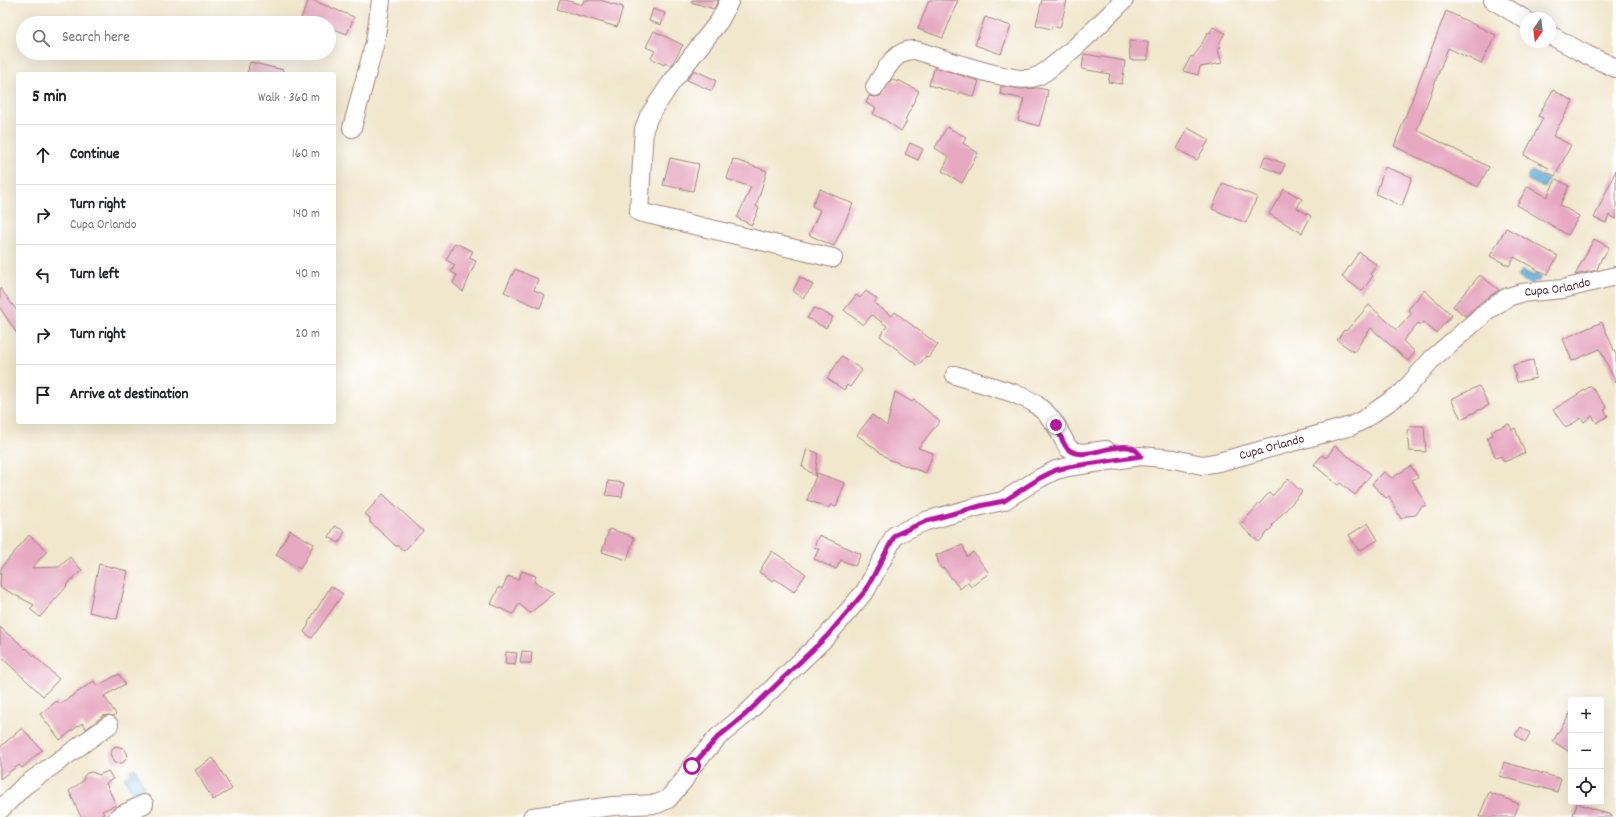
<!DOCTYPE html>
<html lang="en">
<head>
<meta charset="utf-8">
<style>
	:root { --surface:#fff; --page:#f2f2f2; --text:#202124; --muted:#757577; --line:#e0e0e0 }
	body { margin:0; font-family:Dekko,sans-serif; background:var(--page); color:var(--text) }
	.controls { position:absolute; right:12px; bottom:12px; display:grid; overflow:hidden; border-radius:4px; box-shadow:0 4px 16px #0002 }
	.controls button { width:36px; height:36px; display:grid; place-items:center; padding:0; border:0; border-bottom:1px solid var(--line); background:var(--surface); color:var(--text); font:20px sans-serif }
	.compass { position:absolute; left:1520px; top:12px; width:36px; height:36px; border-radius:50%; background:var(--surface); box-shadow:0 4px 16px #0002; rotate:194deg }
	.stop { position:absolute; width:12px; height:12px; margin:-9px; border:3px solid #b5179e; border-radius:50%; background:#fff }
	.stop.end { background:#b5179e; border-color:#fff; box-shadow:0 1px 4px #0008 }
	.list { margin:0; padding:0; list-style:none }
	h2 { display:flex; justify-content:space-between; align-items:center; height:52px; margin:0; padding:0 16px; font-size:17px }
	h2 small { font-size:13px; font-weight:400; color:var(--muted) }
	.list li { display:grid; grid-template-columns:26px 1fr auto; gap:12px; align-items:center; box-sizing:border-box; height:60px; padding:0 16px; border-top:1px solid var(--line) }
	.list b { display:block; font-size:15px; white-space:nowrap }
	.list p { margin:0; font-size:13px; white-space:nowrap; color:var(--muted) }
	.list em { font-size:13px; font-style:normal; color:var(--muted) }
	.icon { flex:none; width:22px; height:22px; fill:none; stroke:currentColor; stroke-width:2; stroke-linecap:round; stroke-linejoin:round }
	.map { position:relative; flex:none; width:1616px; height:817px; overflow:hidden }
	.search { position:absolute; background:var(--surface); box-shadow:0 4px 16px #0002; left:16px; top:16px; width:320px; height:44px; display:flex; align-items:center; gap:10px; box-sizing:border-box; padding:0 14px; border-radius:22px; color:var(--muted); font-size:15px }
	.panel { position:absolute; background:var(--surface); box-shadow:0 4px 16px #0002; left:16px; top:72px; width:320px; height:352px; border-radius:4px }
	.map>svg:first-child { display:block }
	.water { fill:#5faed9; stroke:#546682 }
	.building { fill:#e7a8c1 }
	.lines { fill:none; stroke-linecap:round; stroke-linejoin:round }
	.minor-casing { stroke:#9e837c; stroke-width:20 }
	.minor { stroke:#fff; stroke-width:18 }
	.route { stroke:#b5179e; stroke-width:5 }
	.labels { text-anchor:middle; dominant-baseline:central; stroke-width:4; stroke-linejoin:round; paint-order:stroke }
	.street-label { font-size:13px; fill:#4a1f2b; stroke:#fff }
</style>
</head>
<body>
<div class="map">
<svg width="1616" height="817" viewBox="0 0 1616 817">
	<rect width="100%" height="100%" fill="#fff"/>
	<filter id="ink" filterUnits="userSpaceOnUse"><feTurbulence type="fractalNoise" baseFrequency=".025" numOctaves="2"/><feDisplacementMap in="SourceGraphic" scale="8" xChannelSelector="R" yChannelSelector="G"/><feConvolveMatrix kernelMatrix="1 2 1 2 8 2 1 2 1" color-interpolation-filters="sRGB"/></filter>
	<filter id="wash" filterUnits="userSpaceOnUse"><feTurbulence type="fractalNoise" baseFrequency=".012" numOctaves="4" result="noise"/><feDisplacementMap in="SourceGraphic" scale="16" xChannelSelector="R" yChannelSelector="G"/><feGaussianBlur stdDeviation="0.9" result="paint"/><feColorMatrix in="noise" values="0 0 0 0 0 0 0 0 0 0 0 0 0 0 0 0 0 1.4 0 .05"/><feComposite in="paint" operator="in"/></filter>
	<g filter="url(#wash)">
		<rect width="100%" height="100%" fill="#f1e7cd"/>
		<!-- water -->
		<g class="water">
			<path d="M 1532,171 L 1548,180 L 1544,188 L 1528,180 L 1528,174 Z"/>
			<path d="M 1522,270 L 1534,276 L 1535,274 L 1541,277 L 1538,282 L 1535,280 L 1532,285 L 1518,277 Z"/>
			<path d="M 135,768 L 145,787 L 132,793 L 124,777 L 131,774 L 130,770 Z"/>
		</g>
		<g id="blocks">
			<!-- building -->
			<g class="building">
				<path d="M 309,0 L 312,0 L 354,17 L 347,34 L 329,27 L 329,23 L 314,23 L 301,18 Z"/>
				<path d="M 560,0 L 566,0 L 582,5 L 584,0 L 600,0 L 623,7 L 617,27 L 557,9 Z"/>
				<path d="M 692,0 L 718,0 L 714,9 L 691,2 Z"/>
				<path d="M 929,0 L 958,0 L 943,38 L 918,29 Z"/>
				<path d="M 1042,0 L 1067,0 L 1060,28 L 1052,26 L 1051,29 L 1036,25 Z"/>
				<path d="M 653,9 L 665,13 L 661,25 L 649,21 Z"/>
				<path d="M 1446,11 L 1496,35 L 1481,64 L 1448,48 L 1417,130 L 1489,167 L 1478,187 L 1394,146 Z"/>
				<path d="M 985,17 L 1011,26 L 1001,54 L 975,45 Z"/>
				<path d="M 1213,27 L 1225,33 L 1218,45 L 1221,47 L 1218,50 L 1222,63 L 1200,67 L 1198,75 L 1183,71 L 1191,56 L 1193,57 L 1199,49 L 1208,32 L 1210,33 Z"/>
				<path d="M 654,31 L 683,45 L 671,66 L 665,63 L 664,65 L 651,58 L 655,51 L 646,47 Z"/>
				<path d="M 1129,41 L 1148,42 L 1148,60 L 1130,60 Z"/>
				<path d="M 1084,54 L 1125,61 L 1122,84 L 1108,82 L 1110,74 L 1082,69 Z"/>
				<path d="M 250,62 L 283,70 L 283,74 L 247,74 Z"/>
				<path d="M 935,67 L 979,81 L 974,97 L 960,92 L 959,94 L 929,85 Z"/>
				<path d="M 694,70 L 716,80 L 712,91 L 687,80 Z"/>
				<path d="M 892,79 L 897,82 L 898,80 L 919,91 L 905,120 L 907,121 L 901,131 L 885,120 L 873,114 L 876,108 L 866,103 L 869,96 L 874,97 L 880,96 Z"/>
				<path d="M 1001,86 L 1021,89 L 1037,88 L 1048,90 L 1046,102 L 1039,126 L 1018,120 L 1024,99 L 1000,94 Z"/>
				<path d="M 1553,90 L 1573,101 L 1553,136 L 1571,145 L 1555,176 L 1546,172 L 1549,168 L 1524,155 L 1543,118 L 1538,116 Z"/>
				<path d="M 947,127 L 966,137 L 963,143 L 978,153 L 962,183 L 942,171 L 949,157 L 935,148 Z"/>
				<path d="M 1188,128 L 1209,140 L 1197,160 L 1177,149 Z"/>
				<path d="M 910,143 L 923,149 L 918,160 L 905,154 Z"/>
				<path d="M 1265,156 L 1285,164 L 1281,174 L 1261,166 Z"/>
				<path d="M 670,158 L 699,164 L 693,191 L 663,185 Z"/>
				<path d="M 733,159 L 767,171 L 756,206 L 759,208 L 752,225 L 737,218 L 751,187 L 727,179 Z"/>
				<path d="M 1385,167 L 1412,177 L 1402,206 L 1376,194 Z"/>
				<path d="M 1616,170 L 1616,219 L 1609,215 L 1606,223 L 1594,218 Z"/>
				<path d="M 1556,179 L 1569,186 L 1560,205 L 1579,216 L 1568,235 L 1517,205 L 1528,186 L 1547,197 Z"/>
				<path d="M 1223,183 L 1257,197 L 1246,223 L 1212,209 Z"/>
				<path d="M 820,189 L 853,204 L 834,246 L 809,235 L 820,210 L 812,206 Z"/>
				<path d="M 1284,189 L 1302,199 L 1297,208 L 1311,216 L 1302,233 L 1269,214 Z"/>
				<path d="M 1506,228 L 1558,256 L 1547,275 L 1514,257 L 1509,266 L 1490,256 Z"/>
				<path d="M 1594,239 L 1609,247 L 1603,258 L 1602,257 L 1597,270 L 1575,275 Z"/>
				<path d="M 455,243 L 473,251 L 469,258 L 476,261 L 463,292 L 453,283 L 457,275 L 451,272 L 455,265 L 446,260 Z"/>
				<path d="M 1359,252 L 1377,265 L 1370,274 L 1373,276 L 1362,291 L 1342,277 Z"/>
				<path d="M 515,269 L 538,279 L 534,290 L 545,295 L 540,308 L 504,292 Z"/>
				<path d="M 1480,275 L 1499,290 L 1484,300 L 1465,316 L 1453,306 Z"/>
				<path d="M 800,277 L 813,285 L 803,298 L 793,291 Z"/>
				<path d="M 0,288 L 18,312 L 18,335 L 0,308 Z"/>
				<path d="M 1424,290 L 1452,315 L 1436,333 L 1423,322 L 1420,325 L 1418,323 L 1403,341 L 1415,352 L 1408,361 L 1371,328 L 1354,352 L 1337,340 L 1344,330 L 1346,331 L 1369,305 L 1397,330 L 1412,313 L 1408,310 Z"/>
				<path d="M 866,291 L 877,299 L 874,303 L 892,316 L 895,312 L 938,345 L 928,358 L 926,356 L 918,366 L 880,336 L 887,326 L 872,315 L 863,325 L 844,310 L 856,295 L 860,298 Z"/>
				<path d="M 814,308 L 833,317 L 826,328 L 807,318 Z"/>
				<path d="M 1602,322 L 1616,355 L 1616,383 L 1600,349 L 1572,361 L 1563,339 Z"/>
				<path d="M 842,356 L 862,370 L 850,387 L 847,385 L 844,390 L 827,378 Z"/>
				<path d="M 1533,360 L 1536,378 L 1517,382 L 1513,365 Z"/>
				<path d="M 1479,386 L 1489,405 L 1461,419 L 1451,399 Z"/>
				<path d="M 1591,386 L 1607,408 L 1604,410 L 1608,416 L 1597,423 L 1592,416 L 1584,422 L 1581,418 L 1566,428 L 1553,410 Z"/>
				<path d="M 895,392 L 912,402 L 914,400 L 940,421 L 918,448 L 933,453 L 926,473 L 890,460 L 857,435 L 872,415 L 887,426 Z"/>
				<path d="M 1509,424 L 1512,430 L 1515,428 L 1525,453 L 1504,462 L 1501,456 L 1496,458 L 1487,437 L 1493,435 L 1491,431 Z"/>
				<path d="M 1410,426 L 1424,426 L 1426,452 L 1409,451 L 1407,431 Z"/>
				<path d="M 1335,446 L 1371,474 L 1355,495 L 1340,483 L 1338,485 L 1314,465 L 1322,455 L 1326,458 Z"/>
				<path d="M 807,449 L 818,453 L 815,476 L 802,466 Z"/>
				<path d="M 1411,466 L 1418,477 L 1412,480 L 1426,505 L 1421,507 L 1416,515 L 1406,516 L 1401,519 L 1389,496 L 1386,498 L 1372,484 L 1384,472 L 1392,478 Z"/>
				<path d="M 817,473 L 845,483 L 836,507 L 830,505 L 829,508 L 807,500 Z"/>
				<path d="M 1288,479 L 1302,492 L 1272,525 L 1273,526 L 1259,542 L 1240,525 L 1269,493 L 1272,496 Z"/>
				<path d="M 608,481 L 624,483 L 622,497 L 606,495 Z"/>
				<path d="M 383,494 L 423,531 L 404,551 L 398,546 L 396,546 L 370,522 L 370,518 L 365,514 Z"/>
				<path d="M 1368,523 L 1378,540 L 1359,551 L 1349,535 Z"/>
				<path d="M 335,526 L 345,531 L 339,543 L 329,537 Z"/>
				<path d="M 609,529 L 629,535 L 629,536 L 634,538 L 627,560 L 602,552 Z"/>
				<path d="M 290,530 L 314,544 L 300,569 L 276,555 Z"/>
				<path d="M 29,535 L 47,551 L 32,568 L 59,567 L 70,557 L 82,570 L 66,585 L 67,586 L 40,617 L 30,609 L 34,605 L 0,587 L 1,568 Z"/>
				<path d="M 819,535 L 861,554 L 855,566 L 841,560 L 836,569 L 814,559 L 819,549 L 814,547 Z"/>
				<path d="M 963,545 L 967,557 L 973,552 L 989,573 L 971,587 L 968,582 L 960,589 L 944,568 L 941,569 L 936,555 Z"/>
				<path d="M 772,551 L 806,574 L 794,592 L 775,579 L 773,581 L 759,572 Z"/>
				<path d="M 99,564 L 128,571 L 117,619 L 89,612 Z"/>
				<path d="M 522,571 L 536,576 L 534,582 L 555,593 L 530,613 L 519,604 L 513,614 L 491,604 L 499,587 L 502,589 L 508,576 L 518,580 Z"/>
				<path d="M 331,586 L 343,594 L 312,638 L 304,632 L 309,624 L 308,623 Z"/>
				<path d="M 0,627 L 10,636 L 11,635 L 25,649 L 26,648 L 59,679 L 43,696 L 0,656 Z"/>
				<path d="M 522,651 L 532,652 L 531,663 L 520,663 Z"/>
				<path d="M 506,652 L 517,653 L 515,665 L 505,664 Z"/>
				<path d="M 119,674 L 125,684 L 104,696 L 116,714 L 114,716 L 108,715 L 103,716 L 86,729 L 82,723 L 60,740 L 40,714 L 57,701 L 60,704 L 94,681 L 97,686 Z"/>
				<path d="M 1571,712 L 1571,753 L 1553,741 Z"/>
				<path d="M 1521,727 L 1530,733 L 1525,742 L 1515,735 Z"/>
				<path d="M 22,728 L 42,750 L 22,768 L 19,765 L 0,779 L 0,747 Z"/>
				<path d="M 115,746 L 124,748 L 128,755 L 123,763 L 114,763 L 110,753 Z"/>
				<path d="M 213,758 L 232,789 L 213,800 L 195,770 Z"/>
				<path d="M 1504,762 L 1561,779 L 1557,792 L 1500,776 Z"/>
				<path d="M 108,771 L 113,779 L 106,783 L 116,805 L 102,811 L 104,814 L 97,817 L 81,817 L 69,791 L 83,781 L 84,776 L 87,773 L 92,772 L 99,775 Z"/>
				<path d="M 1489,792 L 1519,804 L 1514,817 L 1479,817 Z"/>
				<path d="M 1577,803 L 1613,816 L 1613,817 L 1580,817 L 1573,815 Z"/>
			</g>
		</g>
	</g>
	<g filter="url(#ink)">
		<use href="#blocks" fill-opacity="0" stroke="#9e837c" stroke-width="1"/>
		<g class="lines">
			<defs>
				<g id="minor">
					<path d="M 730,0 L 720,20 L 671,83 L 649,116 L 644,129 L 639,212 L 833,258"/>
					<path d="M 1493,0 L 1526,20"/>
					<path d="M 1550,35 L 1587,55 L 1616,68"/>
					<path d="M 875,87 C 884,73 895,48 915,50 C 938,57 1012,84 1032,78 C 1041,76 1048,70 1055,64 C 1080,45 1102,22 1124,0"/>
					<path d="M 352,128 L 375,42 L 381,0"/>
					<path d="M 955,375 L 1013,393 L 1033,402 L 1046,413 L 1056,425 L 1068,448 L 1075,452 L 1084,453 L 1106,450"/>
					<path d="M 0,810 L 24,786 L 109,725"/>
					<path d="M 118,817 L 144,804"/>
					<path id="s1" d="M 532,817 L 613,806 L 657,804 L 668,799 L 684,780 L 692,766 L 718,737 L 746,714 L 827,636 L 866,590 L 895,535 L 926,521 L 984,505 L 1003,501 L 1040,478 L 1056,470 L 1068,467 L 1141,456 L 1174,459 L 1202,465 L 1219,462 L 1351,426 L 1363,420 L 1403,392 L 1432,359 L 1491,308 L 1508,297 L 1521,293 L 1563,289 L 1616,276"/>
				</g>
			</defs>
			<!-- minor casing -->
			<use href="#minor" class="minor-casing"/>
			<!-- minor -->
			<use href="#minor" class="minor"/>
		</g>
	</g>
	<g class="lines" filter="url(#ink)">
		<!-- route -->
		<path class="route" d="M 692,766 L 718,737 L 746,714 L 827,636 L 866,590 L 895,535 L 926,521 L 984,505 L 1004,501 L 1040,478 L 1056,470 L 1068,467 L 1141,456 C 1138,452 1134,448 1129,447 C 1113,443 1080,463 1067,448 C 1062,442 1059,432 1056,425"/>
	</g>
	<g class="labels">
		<!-- street labels -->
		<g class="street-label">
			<text stroke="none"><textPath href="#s1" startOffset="1221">Cupa Orlando</textPath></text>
			<text stroke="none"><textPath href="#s1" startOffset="884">Cupa Orlando</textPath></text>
		</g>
	</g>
</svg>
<div class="controls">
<button>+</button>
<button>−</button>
<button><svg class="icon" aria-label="locate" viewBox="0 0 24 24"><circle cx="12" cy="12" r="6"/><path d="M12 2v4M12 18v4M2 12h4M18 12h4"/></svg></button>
</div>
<svg class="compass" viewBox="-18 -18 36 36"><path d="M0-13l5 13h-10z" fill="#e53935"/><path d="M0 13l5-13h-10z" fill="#757577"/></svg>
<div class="stop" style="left:692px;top:766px"></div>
<div class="stop end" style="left:1056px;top:425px"></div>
<div class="search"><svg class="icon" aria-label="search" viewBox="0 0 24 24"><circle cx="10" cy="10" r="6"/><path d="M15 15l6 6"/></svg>Search here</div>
<section class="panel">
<h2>5 min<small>Walk · 360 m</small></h2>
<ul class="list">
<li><svg class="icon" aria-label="ahead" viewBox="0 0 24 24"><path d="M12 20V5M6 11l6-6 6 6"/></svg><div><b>Continue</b></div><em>160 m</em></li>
<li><svg class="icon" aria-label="right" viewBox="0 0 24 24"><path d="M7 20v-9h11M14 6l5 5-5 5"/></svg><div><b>Turn right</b><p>Cupa Orlando</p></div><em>140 m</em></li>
<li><svg class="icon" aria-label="left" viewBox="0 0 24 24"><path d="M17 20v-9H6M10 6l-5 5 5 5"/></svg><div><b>Turn left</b></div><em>40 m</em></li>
<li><svg class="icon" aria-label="right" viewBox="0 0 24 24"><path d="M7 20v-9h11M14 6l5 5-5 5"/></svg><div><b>Turn right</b></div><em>20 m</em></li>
<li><svg class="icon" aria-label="arrive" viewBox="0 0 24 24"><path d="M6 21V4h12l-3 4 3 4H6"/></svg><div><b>Arrive at destination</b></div></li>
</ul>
</section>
</div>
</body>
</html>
